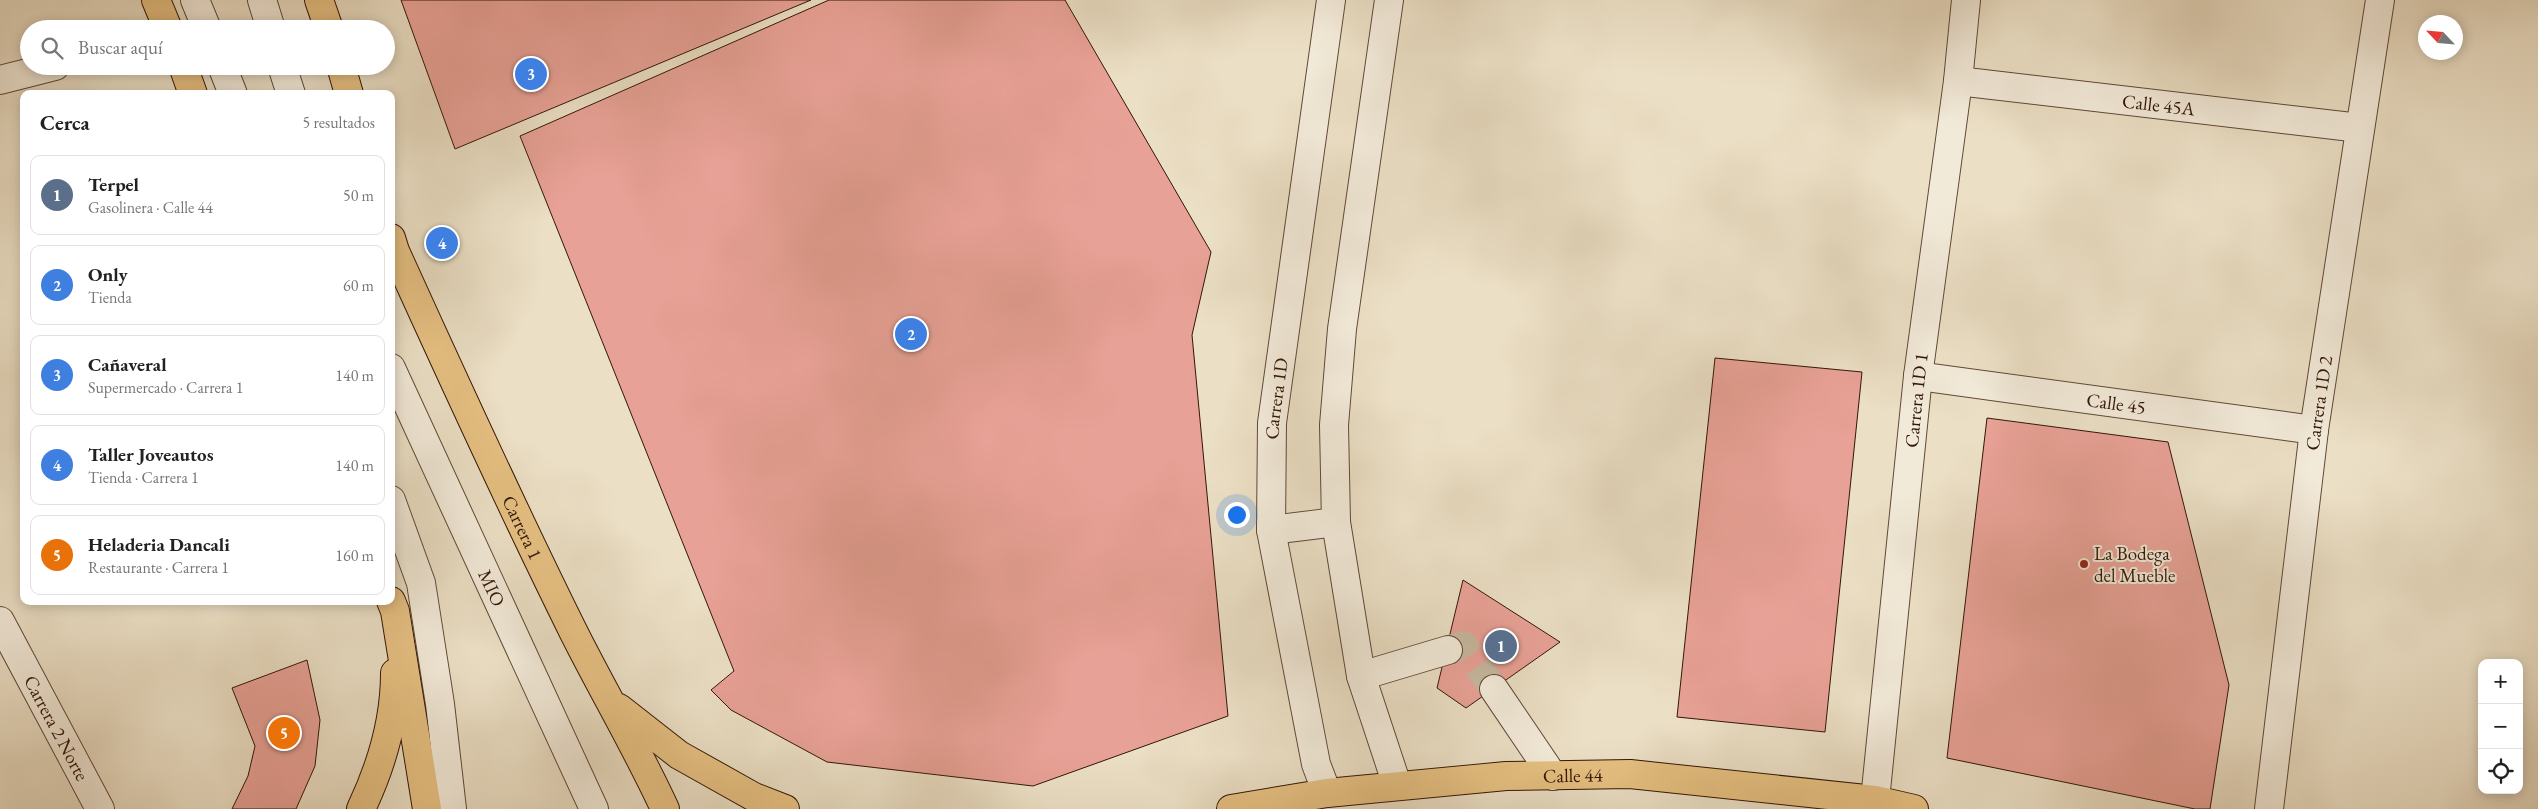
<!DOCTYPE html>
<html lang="es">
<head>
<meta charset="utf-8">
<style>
	:root { --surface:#fff; --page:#f6f6f6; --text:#222; --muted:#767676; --line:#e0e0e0; --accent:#8f2418 }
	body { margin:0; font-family:"EB Garamond",serif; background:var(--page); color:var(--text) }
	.controls { position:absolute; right:15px; bottom:15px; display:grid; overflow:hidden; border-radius:10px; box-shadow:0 2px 12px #0003 }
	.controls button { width:45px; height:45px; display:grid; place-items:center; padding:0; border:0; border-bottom:1px solid var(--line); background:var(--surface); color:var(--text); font:25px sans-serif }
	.compass { position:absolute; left:2418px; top:15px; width:45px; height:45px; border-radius:50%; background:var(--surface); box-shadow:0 2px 12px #0003; rotate:296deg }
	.you { position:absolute; left:1236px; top:514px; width:18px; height:18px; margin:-12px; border:4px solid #fff; border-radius:50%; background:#1a73e8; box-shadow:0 0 0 8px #1a73e833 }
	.badge { display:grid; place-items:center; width:32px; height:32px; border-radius:50%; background:var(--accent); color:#fff; font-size:16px; font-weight:700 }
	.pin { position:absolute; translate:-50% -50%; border:2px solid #fff; box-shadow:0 1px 5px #0006 }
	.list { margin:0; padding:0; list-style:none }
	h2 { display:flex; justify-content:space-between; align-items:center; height:65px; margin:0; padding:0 20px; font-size:21px }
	h2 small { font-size:16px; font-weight:400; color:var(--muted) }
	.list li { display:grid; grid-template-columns:32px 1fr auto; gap:15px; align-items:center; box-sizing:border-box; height:80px; margin:0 10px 10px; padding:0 10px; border:1px solid var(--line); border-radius:10px }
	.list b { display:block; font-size:19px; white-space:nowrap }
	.list p { margin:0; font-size:16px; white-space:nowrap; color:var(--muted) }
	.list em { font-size:16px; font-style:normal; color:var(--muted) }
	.icon { flex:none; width:28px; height:28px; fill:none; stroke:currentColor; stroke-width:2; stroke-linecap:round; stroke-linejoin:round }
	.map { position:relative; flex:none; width:2538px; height:809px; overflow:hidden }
	.search { position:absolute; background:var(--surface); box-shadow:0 2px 12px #0003; left:20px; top:20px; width:375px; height:55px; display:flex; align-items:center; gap:12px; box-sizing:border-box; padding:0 18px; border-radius:28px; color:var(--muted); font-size:19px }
	.panel { position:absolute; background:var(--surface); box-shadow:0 2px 12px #0003; left:20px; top:90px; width:375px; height:515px; border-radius:10px }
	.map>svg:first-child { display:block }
	.building { fill:#e8a196; stroke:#321606 }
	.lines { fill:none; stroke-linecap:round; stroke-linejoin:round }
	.minor-tunnel { stroke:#c6b79f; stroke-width:28; stroke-dasharray:28 14; stroke-linecap:butt }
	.minor-casing { stroke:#604836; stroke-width:30 }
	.major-casing { stroke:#321606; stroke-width:30 }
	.minor { stroke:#f2ead9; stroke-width:28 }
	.major { stroke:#e6c082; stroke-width:28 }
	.poi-dot { fill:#8f2418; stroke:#f2ead9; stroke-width:2 }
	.labels { text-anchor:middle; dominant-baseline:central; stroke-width:4; stroke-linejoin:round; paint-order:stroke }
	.street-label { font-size:19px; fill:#321606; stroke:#f2ead9 }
	.poi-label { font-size:19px; fill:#321606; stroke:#f2ead9; text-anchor:start }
</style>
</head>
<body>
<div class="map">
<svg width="2538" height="809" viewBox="0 0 2538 809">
	<rect width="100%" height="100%" fill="#ebdfc5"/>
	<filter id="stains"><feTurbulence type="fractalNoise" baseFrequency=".004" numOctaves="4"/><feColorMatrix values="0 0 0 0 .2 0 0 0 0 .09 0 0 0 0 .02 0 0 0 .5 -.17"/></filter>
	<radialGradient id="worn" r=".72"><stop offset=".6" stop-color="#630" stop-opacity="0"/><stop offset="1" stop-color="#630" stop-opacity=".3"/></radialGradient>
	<!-- building -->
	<g class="building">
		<path d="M 401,0 L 811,0 L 455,149 Z"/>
		<path d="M 829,0 L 1065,0 L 1211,252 L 1192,335 L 1228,716 L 1033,786 L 827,762 L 731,710 L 711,690 L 734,671 L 520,136 Z"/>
		<path d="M 1715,358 L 1862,372 L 1825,732 L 1677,717 Z"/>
		<path d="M 1987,418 L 2168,442 L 2229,685 L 2210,809 L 2195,809 L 1947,758 Z"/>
		<path d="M 1463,580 L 1560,642 L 1466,708 L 1437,688 Z"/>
		<path d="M 307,660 L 320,720 L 315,766 L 296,809 L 232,809 L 248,776 L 255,746 L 232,688 Z"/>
	</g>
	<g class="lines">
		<!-- minor-tunnel -->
		<path class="minor-tunnel" d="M 1448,650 L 1463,645 L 1494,689"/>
		<defs>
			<g id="minor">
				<path d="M 195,0 L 207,29"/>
				<path d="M 262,0 L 271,29"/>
				<path d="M 1389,0 L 1342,329 L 1334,425 L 1336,522 L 1361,676 L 1397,785"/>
				<path d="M 222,66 L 233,94"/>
				<path d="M 282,66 L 291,94"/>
				<path d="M 0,80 L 55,66"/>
				<path id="s1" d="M 1958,81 L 2360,128"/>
				<path id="s2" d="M 391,368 L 594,809"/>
				<path id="s3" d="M 1918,376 L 2314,430"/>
				<path d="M 391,500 L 421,583 L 440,704 L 452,809"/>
				<path d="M 1271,530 L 1336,522"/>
				<path id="s4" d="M 0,621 L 100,809"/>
				<path d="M 1361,676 L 1448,650"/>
				<path d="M 1494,689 L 1553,776"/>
				<path id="s5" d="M 1327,793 L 1316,764 L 1271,530 L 1272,423 L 1331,0"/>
				<path id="s6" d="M 1875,800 L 1918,376 L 1958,81 L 1966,0"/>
				<path id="s7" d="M 2269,809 L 2314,430 L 2380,0"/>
			</g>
			<g id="major">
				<path d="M 156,0 L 168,29"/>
				<path d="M 319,0 L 329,29"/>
				<path d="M 183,66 L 193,94"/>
				<path d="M 341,66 L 349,94"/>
				<path id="s8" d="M 391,238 L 395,251 C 453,379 511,506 573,631 C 603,691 637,748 665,809"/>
				<path d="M 391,601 L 395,611 L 427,809"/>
				<path d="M 619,708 L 679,755 L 754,797 L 785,809"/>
				<path d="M 361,809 C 381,767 395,719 395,673"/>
				<path id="s9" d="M 1231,809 L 1327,793 L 1506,776 L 1630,774 L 1875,800 L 1914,809"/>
			</g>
		</defs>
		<!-- minor casing -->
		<use href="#minor" class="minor-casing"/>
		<!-- major casing -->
		<use href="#major" class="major-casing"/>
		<!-- minor -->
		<use href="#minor" class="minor"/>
		<!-- major -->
		<use href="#major" class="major"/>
	</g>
	<!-- markers -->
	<circle class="poi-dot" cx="2084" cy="564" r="5"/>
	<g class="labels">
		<!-- street labels -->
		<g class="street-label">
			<text stroke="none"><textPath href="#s1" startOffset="202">Calle 45A</textPath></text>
			<text stroke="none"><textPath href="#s5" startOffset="401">Carrera 1D</textPath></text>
			<text stroke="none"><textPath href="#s6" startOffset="402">Carrera 1D 1</textPath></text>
			<text stroke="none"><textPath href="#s3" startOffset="200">Calle 45</textPath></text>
			<text stroke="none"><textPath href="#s7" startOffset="409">Carrera 1D 2</textPath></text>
			<text stroke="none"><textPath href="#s8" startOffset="318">Carrera 1</textPath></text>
			<text stroke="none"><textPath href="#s2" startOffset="242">MIO</textPath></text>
			<text stroke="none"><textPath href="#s4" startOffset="121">Carrera 2 Norte</textPath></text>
			<text stroke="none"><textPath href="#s9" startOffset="344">Calle 44</textPath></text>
		</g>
		<!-- poi labels -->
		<g class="poi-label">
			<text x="2094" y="553">La Bodega<tspan x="2094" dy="22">del Mueble</tspan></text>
		</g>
	</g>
	<rect width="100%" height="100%" filter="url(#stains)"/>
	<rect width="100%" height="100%" fill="url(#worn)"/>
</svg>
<div class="controls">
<button>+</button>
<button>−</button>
<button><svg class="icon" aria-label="locate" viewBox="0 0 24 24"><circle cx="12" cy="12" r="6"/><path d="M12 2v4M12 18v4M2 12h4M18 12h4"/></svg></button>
</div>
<svg class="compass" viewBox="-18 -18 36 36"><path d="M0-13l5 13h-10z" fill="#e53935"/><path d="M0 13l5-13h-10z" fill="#767676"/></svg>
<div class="you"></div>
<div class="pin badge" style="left:1501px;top:646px;background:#5c6f8a">1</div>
<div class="pin badge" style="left:911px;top:334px;background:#3f7fe0">2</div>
<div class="pin badge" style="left:531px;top:74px;background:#3f7fe0">3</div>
<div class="pin badge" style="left:442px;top:243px;background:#3f7fe0">4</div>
<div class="pin badge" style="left:284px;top:733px;background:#e8710a">5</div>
<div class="search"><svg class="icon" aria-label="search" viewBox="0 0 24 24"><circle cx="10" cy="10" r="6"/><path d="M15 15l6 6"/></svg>Buscar aquí</div>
<section class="panel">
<h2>Cerca<small>5 resultados</small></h2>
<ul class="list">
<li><span class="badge" style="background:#5c6f8a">1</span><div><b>Terpel</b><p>Gasolinera · Calle 44</p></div><em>50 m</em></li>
<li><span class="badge" style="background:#3f7fe0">2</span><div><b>Only</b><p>Tienda</p></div><em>60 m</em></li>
<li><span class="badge" style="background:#3f7fe0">3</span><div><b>Cañaveral</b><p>Supermercado · Carrera 1</p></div><em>140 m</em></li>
<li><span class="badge" style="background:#3f7fe0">4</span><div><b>Taller Joveautos</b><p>Tienda · Carrera 1</p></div><em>140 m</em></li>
<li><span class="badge" style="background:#e8710a">5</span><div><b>Heladeria Dancali</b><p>Restaurante · Carrera 1</p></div><em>160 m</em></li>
</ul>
</section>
</div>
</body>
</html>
